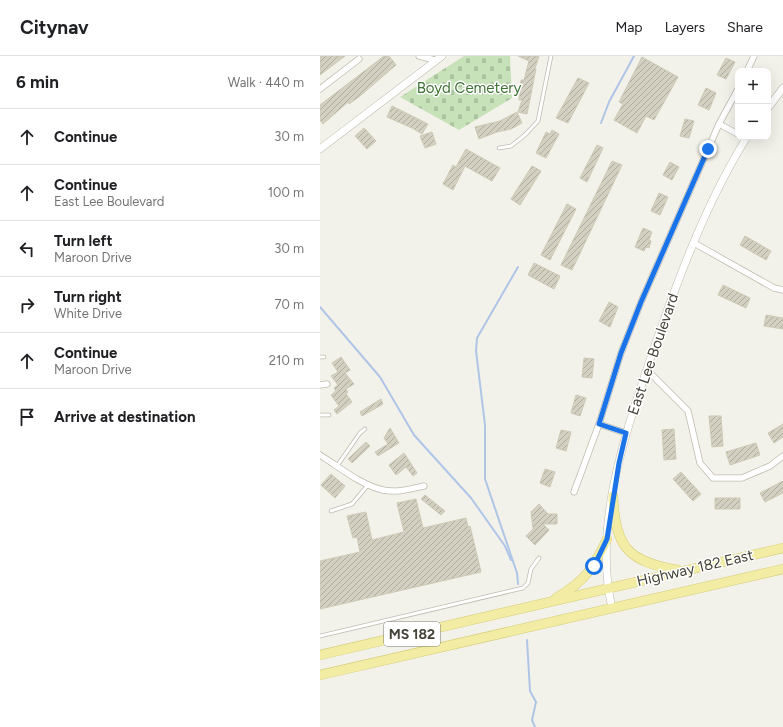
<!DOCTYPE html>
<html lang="en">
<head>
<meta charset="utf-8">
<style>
	:root { --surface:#fff; --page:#f6f6f6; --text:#202124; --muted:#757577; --line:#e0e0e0 }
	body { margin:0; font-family:Figtree,sans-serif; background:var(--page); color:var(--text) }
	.controls { position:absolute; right:12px; top:12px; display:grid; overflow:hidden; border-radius:8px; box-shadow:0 4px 16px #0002 }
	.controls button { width:36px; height:36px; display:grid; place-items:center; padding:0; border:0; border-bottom:1px solid var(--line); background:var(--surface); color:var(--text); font:20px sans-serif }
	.stop { position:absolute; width:12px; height:12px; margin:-9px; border:3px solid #1a73e8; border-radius:50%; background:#fff }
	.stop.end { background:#1a73e8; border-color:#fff; box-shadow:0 1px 4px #0008 }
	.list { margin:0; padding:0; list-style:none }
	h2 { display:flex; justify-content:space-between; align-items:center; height:52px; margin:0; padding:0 16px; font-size:17px }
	h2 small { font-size:13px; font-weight:400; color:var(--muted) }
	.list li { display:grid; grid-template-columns:26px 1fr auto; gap:12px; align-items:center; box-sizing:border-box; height:56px; padding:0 16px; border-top:1px solid var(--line) }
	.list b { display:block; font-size:15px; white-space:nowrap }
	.list p { margin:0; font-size:13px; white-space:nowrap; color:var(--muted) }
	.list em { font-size:13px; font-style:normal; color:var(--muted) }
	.icon { flex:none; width:22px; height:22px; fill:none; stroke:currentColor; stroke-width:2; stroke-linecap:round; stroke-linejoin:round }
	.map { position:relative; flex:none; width:463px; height:671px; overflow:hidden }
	header { display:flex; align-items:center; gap:24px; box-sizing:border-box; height:56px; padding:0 20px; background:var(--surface); border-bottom:1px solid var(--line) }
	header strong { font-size:19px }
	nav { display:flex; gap:22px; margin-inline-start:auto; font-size:14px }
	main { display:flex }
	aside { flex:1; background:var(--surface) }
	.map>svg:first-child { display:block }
	.cemetery { fill:url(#cemetery-stones) }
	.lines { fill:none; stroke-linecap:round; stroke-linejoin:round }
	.stream { stroke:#afc5e8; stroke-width:2 }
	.building { fill:url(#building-hatch); stroke:#cdc9b5 }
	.service-casing { stroke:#bebbae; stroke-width:4.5 }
	.minor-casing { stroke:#bebbae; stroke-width:7 }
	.tertiary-casing { stroke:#bebbae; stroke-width:8 }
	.primary-casing { stroke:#d5cc76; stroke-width:10 }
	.service { stroke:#fff; stroke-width:3 }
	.minor { stroke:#fff; stroke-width:5.5 }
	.tertiary { stroke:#fff; stroke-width:7 }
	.primary { stroke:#f2eca5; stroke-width:9 }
	.route { stroke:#1a73e8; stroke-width:5 }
	.labels { text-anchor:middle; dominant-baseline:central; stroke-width:3; stroke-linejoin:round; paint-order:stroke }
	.shield { fill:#fff; stroke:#7e7c74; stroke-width:1 }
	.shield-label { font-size:14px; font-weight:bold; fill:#464439 }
	.park-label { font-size:15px; fill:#3e7133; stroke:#fff }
	.street-label { font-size:15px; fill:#464439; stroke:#fff }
</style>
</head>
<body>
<header>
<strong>Citynav</strong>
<nav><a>Map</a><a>Layers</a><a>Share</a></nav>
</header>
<main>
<aside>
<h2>6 min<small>Walk · 440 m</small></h2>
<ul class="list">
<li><svg class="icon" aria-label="ahead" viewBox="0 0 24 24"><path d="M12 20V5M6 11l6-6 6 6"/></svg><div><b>Continue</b></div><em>30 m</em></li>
<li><svg class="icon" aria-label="ahead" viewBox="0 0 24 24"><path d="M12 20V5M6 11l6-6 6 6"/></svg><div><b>Continue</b><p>East Lee Boulevard</p></div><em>100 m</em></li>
<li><svg class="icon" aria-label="left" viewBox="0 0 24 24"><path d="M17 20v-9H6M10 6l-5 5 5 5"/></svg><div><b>Turn left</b><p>Maroon Drive</p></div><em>30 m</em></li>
<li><svg class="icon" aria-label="right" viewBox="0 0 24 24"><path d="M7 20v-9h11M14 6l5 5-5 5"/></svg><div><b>Turn right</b><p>White Drive</p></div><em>70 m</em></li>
<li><svg class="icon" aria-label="ahead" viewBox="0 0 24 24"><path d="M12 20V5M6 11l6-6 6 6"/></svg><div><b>Continue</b><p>Maroon Drive</p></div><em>210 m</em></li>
<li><svg class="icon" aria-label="arrive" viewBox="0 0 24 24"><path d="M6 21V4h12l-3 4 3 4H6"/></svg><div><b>Arrive at destination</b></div></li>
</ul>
</aside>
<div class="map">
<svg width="463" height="671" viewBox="0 0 463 671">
	<defs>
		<pattern id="cemetery-stones" width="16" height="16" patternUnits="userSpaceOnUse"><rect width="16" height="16" fill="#c7e2b9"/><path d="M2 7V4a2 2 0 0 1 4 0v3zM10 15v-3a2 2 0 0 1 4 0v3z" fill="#acc3a0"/></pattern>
		<pattern id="building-hatch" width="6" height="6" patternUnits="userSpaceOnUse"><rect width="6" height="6" fill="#d3d0c1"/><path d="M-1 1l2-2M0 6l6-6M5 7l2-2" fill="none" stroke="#adaa9e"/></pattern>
	</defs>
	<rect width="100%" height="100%" fill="#f3f2ea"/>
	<!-- cemetery -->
	<path class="cemetery" d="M 144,0 L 190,0 L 192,42 L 139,74 L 80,41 Z"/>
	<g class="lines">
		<!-- stream -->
		<g class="stream">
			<path d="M 281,67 L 289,46 L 314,0"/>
			<path d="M 0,251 L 60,321 L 94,379 L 151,442 L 185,490 L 191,504"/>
			<path d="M 198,528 L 197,517 L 165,423 L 165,369 L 156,295 L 157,282 L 198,211"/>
			<path d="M 207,584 L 210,635 L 216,646 L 212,664 L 215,671"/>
		</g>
	</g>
	<!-- building -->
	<g class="building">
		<path d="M 0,0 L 25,0 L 0,19 Z"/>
		<path d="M 64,0 L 69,0 L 76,9 L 40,40 L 29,48 L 28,46 L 3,68 L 0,64 L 0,49 Z"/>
		<path d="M 198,0 L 219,0 L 215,13 L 216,13 L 207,58 L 198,56 L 202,44 L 199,44 L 201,24 L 204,24 L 209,5 Z"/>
		<path d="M 322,1 L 358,21 L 334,64 L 326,60 L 317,77 L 294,64 L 303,48 L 299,46 Z"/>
		<path d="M 406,2 L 415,6 L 406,23 L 397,19 Z"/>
		<path d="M 258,22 L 269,27 L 248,67 L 236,62 Z"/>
		<path d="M 386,32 L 396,37 L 389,54 L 378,49 Z"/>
		<path d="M 72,50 L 108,68 L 102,78 L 92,72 L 67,61 Z"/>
		<path d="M 197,56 L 202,67 L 191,73 L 177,76 L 159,83 L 155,71 L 180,65 Z"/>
		<path d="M 365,63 L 374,65 L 369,82 L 360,80 Z"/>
		<path d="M 44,72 L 56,85 L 47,93 L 35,80 Z"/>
		<path d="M 232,74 L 239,78 L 226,102 L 216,97 L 226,76 L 230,78 Z"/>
		<path d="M 112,76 L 116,88 L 105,92 L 100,80 Z"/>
		<path d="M 277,89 L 283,92 L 267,126 L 260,122 Z"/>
		<path d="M 146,93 L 180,112 L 172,125 L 145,110 L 133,134 L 123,128 L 133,109 L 136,111 Z"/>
		<path d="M 292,105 L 302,109 L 252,214 L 241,209 Z"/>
		<path d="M 350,106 L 359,111 L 352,124 L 343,119 Z"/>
		<path d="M 212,110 L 221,115 L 200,149 L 191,143 Z"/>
		<path d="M 339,137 L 348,141 L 340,159 L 331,155 Z"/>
		<path d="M 247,148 L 256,153 L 230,204 L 221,199 Z"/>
		<path d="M 323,172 L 332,176 L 329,184 L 331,185 L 329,192 L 326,191 L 324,195 L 315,191 Z"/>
		<path d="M 425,180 L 451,195 L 446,204 L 420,189 Z"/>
		<path d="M 214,207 L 240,220 L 234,233 L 208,219 Z"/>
		<path d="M 403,229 L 430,242 L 426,252 L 398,239 Z"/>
		<path d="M 289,246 L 298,251 L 290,271 L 279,265 Z"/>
		<path d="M 446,259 L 463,262 L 463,273 L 444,270 Z"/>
		<path d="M 21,301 L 30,314 L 25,317 L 34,328 L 26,333 L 28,336 L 26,338 L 32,346 L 17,358 L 14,354 L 19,350 L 11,339 L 16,335 L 14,332 L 18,329 L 11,320 L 18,316 L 12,307 Z"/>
		<path d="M 264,302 L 274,303 L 272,322 L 262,321 Z"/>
		<path d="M 256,339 L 266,342 L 260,360 L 251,357 Z"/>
		<path d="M 61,343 L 63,348 L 42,360 L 40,356 Z"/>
		<path d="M 389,360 L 401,360 L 403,390 L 392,391 Z"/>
		<path d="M 463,368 L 463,381 L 454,387 L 448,377 Z"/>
		<path d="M 70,372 L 79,387 L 58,400 L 55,396 L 68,388 L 64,382 Z"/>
		<path d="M 354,373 L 356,403 L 344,404 L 342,374 Z"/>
		<path d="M 241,374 L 251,376 L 246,395 L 236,392 Z"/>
		<path d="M 46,386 L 50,390 L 32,407 L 28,403 Z"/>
		<path d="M 436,387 L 440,399 L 410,409 L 406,396 Z"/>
		<path d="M 84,397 L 97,417 L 93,420 L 86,411 L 76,419 L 69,409 Z"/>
		<path d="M 225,413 L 235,416 L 230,431 L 220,427 Z"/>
		<path d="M 361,416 L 381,438 L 373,445 L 353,423 Z"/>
		<path d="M 11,418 L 25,430 L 15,442 L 1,429 Z"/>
		<path d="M 463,425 L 463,437 L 445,446 L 440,437 Z"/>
		<path d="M 105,439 L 125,455 L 121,459 L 101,443 Z"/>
		<rect x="395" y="442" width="25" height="11"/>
		<path d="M 96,443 L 103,472 L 146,462 L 148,471 L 150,470 L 161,516 L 0,553 L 0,505 L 40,496 L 37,481 L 33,482 L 27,460 L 46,456 L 52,484 L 84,476 L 77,447 Z"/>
		<path d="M 219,448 L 228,458 L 237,458 L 237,468 L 223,468 L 229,474 L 215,489 L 206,480 L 213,473 L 211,456 Z"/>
	</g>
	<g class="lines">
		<defs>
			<g id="service">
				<path d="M 179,92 L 191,90 L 205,79 L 218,65 L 231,0"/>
				<path d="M 0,301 L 4,301"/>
				<path d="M 0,359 L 9,359"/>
				<path d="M 17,410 L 40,377 L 45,373"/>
				<path d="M 11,455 L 32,448 L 48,429"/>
				<path d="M 0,580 L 203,532 L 208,527 L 211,513 L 219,502"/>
			</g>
			<g id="minor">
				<path d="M 99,0 L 115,4"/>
				<path d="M 427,15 L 434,0"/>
				<path d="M 0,33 L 39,3"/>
				<path d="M 399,68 L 418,78"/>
				<path d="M 374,187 L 454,232 L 463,234"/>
				<path d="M 327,314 L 368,355 L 380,407 L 393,422 L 422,422 L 450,410 L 463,400"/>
				<path d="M 0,329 L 7,328"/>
				<path d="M 279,368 L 306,377"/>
				<path d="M 0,399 C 19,411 41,429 63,434 C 76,437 91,433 104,430"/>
				<path d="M 254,436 L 279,368 L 301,297 L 321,246 L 399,68 L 418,33"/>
			</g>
			<g id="tertiary">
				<path d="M 448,52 L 463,32"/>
				<path d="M 0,93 L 122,0"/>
				<path d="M 292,552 C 272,466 308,370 335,289 C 360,218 387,145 427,81"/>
			</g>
			<g id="primary">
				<path d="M 293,440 C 295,491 308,506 358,514"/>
				<path d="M 236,542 C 264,526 274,512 287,483"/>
				<path d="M 0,599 L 463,492"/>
				<path d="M 0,619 L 463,513"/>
			</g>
		</defs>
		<!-- service casing -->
		<use href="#service" class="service-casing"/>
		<!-- minor casing -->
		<use href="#minor" class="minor-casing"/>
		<!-- tertiary casing -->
		<use href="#tertiary" class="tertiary-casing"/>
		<!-- primary casing -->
		<use href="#primary" class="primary-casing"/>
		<!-- service -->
		<use href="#service" class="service"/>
		<!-- minor -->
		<use href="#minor" class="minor"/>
		<!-- tertiary -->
		<use href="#tertiary" class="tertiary"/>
		<!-- primary -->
		<use href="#primary" class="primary"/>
	</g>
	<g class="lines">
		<!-- route -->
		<path class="route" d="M 274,510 L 287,483 L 299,407 L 306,377 L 279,368 L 301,297 L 321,246 L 388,93"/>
	</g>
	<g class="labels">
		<!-- shield labels -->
		<rect class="shield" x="64" y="566" width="56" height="24" rx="3"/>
		<g class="shield-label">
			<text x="92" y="578">MS 182</text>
		</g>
		<!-- park labels -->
		<g class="park-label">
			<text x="149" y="32">Boyd Cemetery</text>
		</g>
		<!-- street labels -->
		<g class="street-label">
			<text transform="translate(333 298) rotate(-71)">East Lee Boulevard</text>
			<text transform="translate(375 512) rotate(-13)">Highway 182 East</text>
		</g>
	</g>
</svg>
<div class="controls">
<button>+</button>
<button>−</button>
</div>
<div class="stop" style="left:274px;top:510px"></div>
<div class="stop end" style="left:388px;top:93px"></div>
</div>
</main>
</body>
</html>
